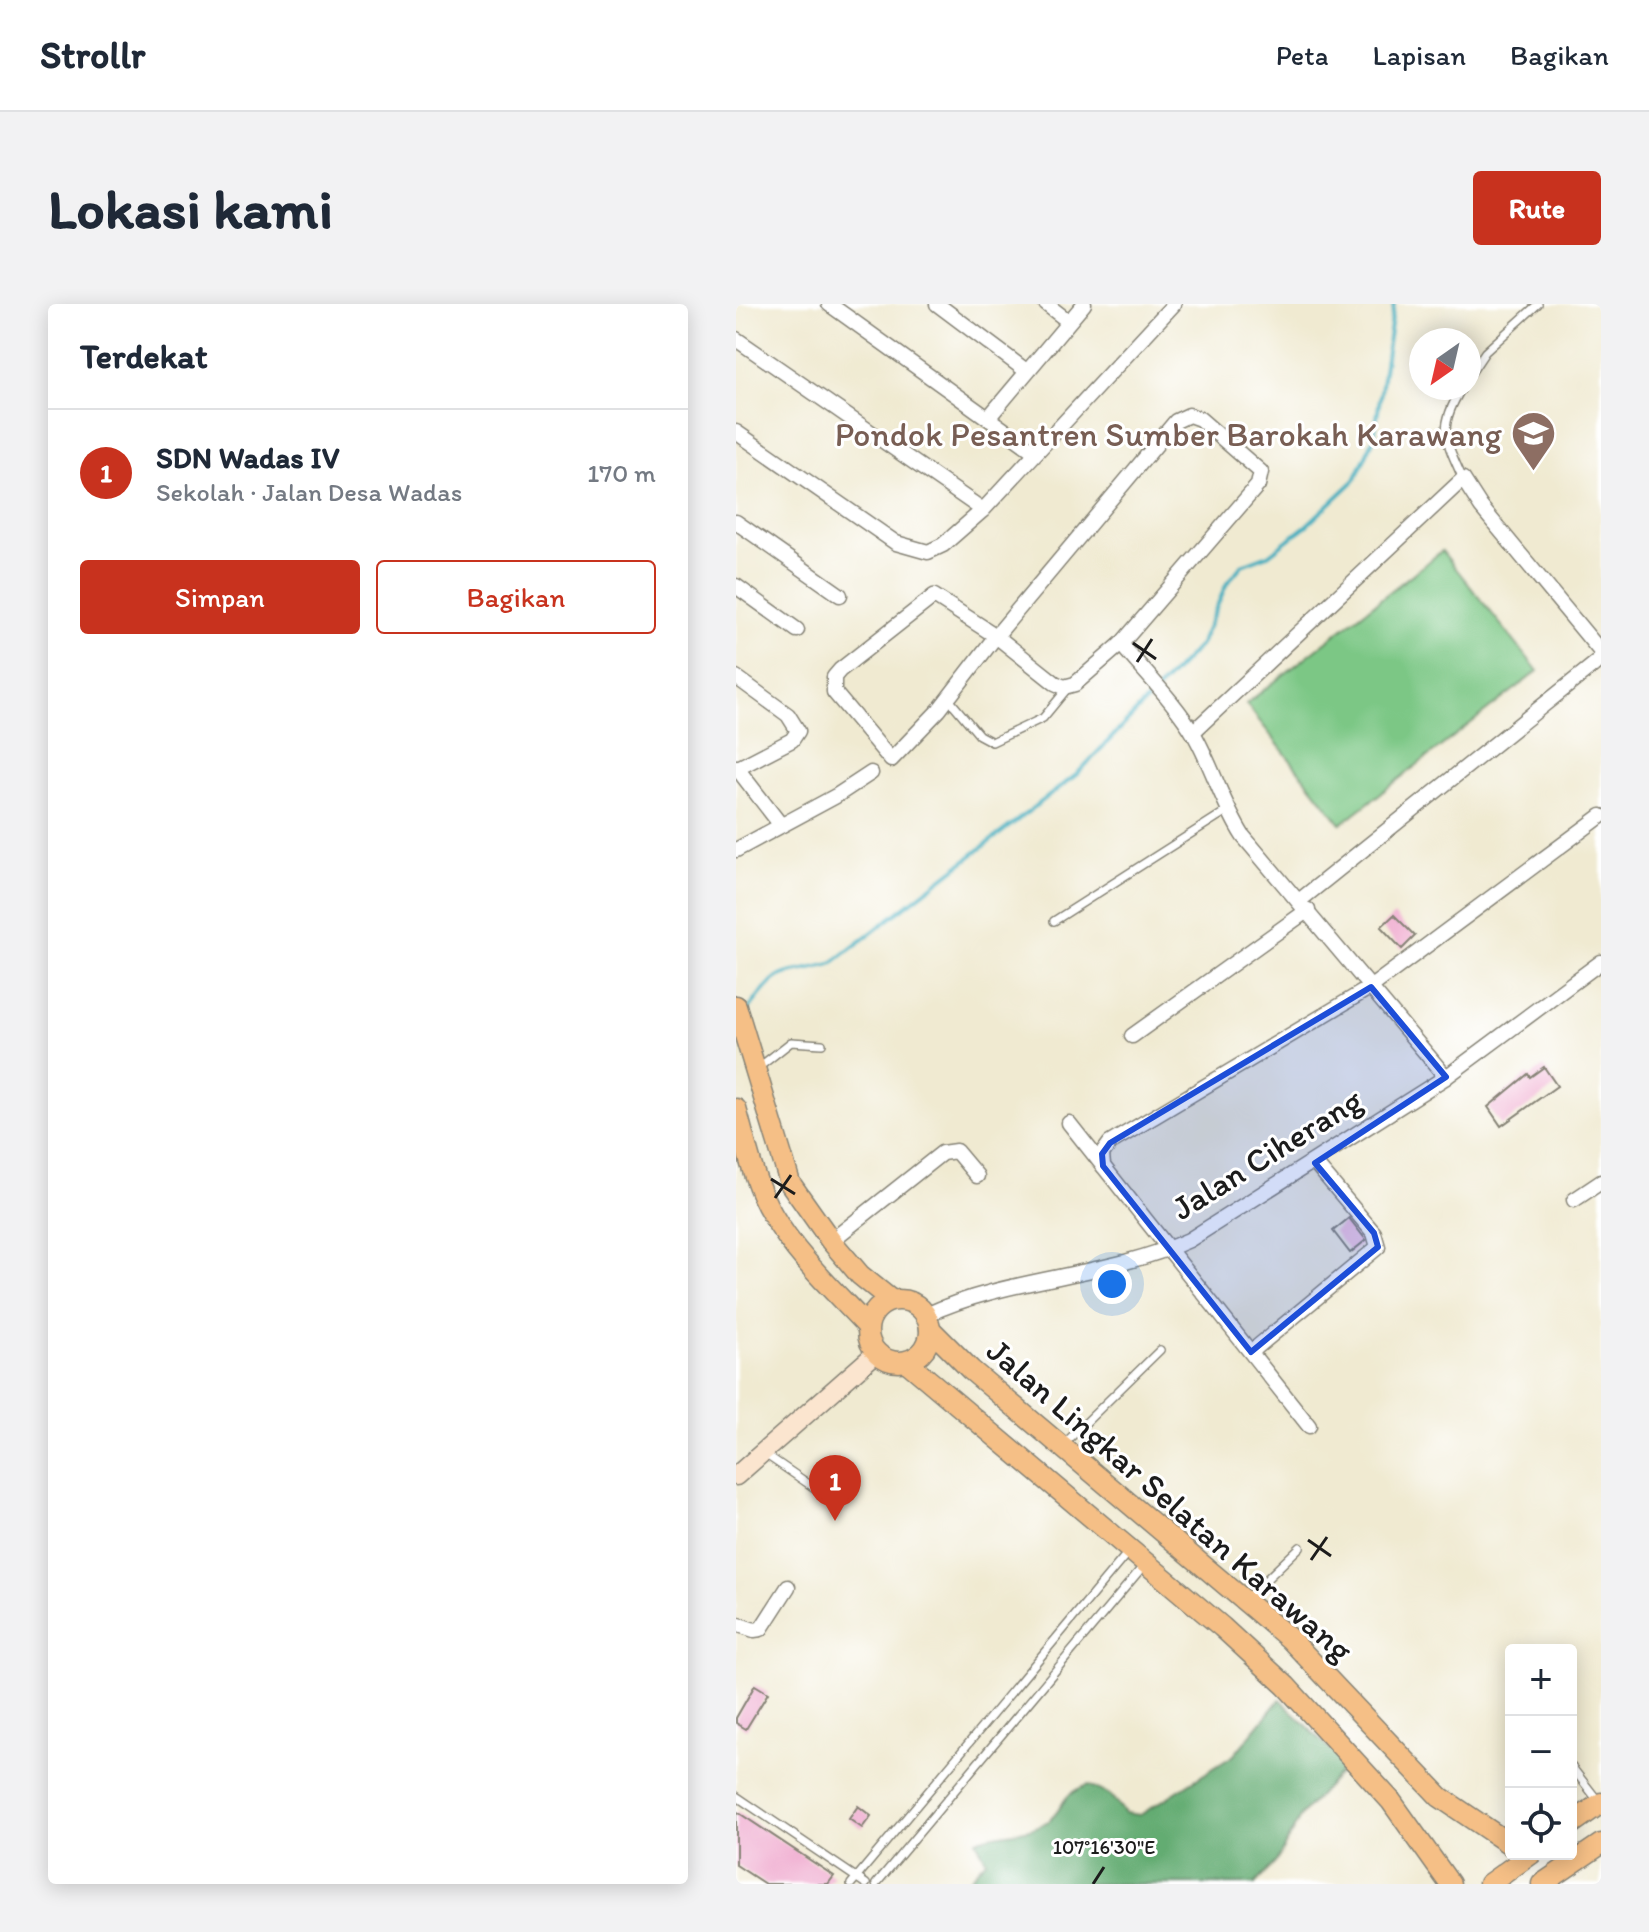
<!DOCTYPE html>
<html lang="id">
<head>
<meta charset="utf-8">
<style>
	:root { --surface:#fff; --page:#f2f2f3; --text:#1f2937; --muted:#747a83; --line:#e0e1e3; --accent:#c8321e }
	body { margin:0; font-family:Itim,sans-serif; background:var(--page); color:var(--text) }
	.controls { position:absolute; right:24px; bottom:24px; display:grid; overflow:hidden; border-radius:8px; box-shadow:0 4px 20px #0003 }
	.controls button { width:72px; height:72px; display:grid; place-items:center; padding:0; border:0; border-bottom:2px solid var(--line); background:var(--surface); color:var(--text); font:40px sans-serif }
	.compass { position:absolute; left:673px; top:24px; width:72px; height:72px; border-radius:50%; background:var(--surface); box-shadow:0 4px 20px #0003; rotate:214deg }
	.you { position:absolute; left:376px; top:980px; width:28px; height:28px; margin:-20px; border:6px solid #fff; border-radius:50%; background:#1a73e8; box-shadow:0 0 0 12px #1a73e833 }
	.badge { display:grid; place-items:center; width:52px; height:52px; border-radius:50%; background:var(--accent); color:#fff; font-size:26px; font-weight:700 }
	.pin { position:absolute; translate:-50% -66px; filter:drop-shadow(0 2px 4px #0008) }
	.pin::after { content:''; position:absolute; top:42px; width:28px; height:24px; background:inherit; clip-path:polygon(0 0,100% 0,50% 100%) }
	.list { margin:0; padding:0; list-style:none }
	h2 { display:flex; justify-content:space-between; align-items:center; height:104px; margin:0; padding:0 32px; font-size:34px }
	h2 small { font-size:26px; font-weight:400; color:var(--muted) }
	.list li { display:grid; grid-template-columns:52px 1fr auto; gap:24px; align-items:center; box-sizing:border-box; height:128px; padding:0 32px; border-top:2px solid var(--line) }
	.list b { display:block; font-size:30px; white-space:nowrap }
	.list p { margin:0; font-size:26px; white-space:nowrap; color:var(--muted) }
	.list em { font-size:26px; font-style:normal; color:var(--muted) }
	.actions { display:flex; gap:16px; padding:24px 32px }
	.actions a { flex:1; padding:18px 0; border:2px solid var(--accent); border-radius:8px; text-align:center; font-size:28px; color:var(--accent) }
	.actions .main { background:var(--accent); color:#fff }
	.icon { flex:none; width:44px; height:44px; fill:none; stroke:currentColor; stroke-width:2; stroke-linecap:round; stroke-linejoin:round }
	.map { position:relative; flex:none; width:865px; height:1580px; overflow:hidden; border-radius:8px }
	header { display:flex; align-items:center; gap:48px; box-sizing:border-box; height:112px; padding:0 40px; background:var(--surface); border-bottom:2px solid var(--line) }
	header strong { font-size:38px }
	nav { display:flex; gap:44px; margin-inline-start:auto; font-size:28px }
	.intro { display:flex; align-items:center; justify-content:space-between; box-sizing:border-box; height:192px; padding:0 48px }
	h1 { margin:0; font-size:56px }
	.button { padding:20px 36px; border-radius:8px; background:var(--accent); color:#fff; font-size:28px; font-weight:700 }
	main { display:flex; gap:48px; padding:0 48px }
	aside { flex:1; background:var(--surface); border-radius:8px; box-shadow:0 4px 20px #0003 }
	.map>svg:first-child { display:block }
	.green { fill:#7bc785; stroke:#4c7250; stroke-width:2 }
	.forest { fill:#64ac72; stroke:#406447; stroke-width:2 }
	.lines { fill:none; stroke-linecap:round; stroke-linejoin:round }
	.stream { stroke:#41aebf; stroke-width:4 }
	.building { fill:#efa9ce }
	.lane-casing { stroke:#868376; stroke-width:10 }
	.street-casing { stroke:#868376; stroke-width:17 }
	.secondary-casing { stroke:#868376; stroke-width:21 }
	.primary-casing { stroke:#868376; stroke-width:23 }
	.lane { stroke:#fff; stroke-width:7 }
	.street { stroke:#fff; stroke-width:14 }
	.secondary { stroke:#fbe5cf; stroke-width:18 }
	.primary { stroke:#f5bf86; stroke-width:20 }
	.marked { fill:#1d4ed8; fill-opacity:0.2; stroke:#1d4ed8; stroke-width:6; stroke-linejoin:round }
	.ticks { fill:none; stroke:#1c1c1c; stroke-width:3 }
	.labels { text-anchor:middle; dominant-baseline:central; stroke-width:6; stroke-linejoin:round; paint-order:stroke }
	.education-label { font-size:34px; fill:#785e54; stroke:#fff; text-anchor:end }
	.street-label { font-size:34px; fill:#1c1c1c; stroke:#fff }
	.ticks-label { font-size:20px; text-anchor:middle; fill:#1c1c1c; stroke:#fff; stroke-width:6; stroke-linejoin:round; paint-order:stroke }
</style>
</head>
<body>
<header>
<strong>Strollr</strong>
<nav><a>Peta</a><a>Lapisan</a><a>Bagikan</a></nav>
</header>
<div class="intro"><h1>Lokasi kami</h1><a class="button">Rute</a></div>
<main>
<aside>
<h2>Terdekat<small></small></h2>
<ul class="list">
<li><span class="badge">1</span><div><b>SDN Wadas IV</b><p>Sekolah · Jalan Desa Wadas</p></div><em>170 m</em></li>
</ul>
<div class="actions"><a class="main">Simpan</a><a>Bagikan</a></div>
</aside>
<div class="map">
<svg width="865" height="1580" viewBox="0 0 865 1580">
	<rect width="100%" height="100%" fill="#fff"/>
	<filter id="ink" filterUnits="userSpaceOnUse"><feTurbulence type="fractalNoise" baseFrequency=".0125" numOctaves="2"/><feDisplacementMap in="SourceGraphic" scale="16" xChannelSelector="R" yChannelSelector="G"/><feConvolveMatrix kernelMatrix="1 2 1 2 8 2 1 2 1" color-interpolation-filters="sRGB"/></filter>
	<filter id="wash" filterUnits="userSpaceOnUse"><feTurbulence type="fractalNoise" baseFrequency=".006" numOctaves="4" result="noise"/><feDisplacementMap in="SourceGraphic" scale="32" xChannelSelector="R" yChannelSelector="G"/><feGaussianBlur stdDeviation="1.8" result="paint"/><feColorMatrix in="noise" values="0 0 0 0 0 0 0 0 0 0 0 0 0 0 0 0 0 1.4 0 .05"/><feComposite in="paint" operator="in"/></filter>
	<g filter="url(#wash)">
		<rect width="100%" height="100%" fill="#f0ead1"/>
		<!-- green -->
		<path class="green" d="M 706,247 L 802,367 L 605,520 L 510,400 Z"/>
		<!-- forest -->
		<path class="forest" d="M 544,1395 L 610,1462 L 565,1511 L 540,1558 L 519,1580 L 208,1580 L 231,1577 L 250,1556 L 240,1536 C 264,1526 288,1532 312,1517 C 330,1504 322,1491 352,1481 L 374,1491 L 389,1509 L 404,1511 L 498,1451 Z"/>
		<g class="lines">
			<!-- stream -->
			<path class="stream" d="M 10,709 C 46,660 41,674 95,660 L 340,471 L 464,341 L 491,279 L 506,261 L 532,251 L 571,221 L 619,176 L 638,134 L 658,0"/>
		</g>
		<g id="blocks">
			<!-- building -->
			<g class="building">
				<path d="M 658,611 L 679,632 L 666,645 L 645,623 Z"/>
				<path d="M 808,763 L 821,782 L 765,822 L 752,803 L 792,770 L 794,773 Z"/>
				<path d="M 613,914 L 630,936 L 614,949 L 597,927 Z"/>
				<path d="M 19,1381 L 32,1389 L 10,1425 L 0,1419 L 0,1414 Z"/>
				<path d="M 122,1502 L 135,1512 L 126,1524 L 113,1515 Z"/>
				<path d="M 0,1507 L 98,1572 L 92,1580 L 29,1580 L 0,1561 Z"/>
			</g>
		</g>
	</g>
	<g filter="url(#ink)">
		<use href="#blocks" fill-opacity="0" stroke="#868376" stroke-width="2"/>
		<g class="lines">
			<defs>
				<g id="lane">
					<path d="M 733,72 L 749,48 L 802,0"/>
					<path d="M 726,84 C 701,124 709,135 727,175"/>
					<path d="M 212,394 L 243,431 L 256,438 L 307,414 L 331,385"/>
					<path d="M 318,617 L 492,506"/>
					<path d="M 22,764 L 55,738 L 86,740"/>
					<path d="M 328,1140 L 424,1046"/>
					<path d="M 29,1150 L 80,1185"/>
					<path d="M 510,1295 L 564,1243"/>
					<path d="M 835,1462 L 863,1498"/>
					<path d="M 0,1492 L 130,1580"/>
					<path d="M 115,1580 L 393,1247"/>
					<path d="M 140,1580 L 409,1260"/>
				</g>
				<g id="street">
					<path d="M 93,0 L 299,148"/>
					<path d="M 201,0 L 289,66"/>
					<path d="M 310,0 L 332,17"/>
					<path d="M 0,35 L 247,206"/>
					<path d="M 253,113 L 348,0"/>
					<path d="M 0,128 L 160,239 L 192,248 L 207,241 L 247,206 L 438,0"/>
					<path d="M 0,218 L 104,291"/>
					<path d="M 0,282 L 61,326"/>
					<path d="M 260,332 L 203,406 L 155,456 L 98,388 L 98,373 L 104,366 L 198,292 L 260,332 L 319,379 L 328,383 L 339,380 L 385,340 L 522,181 L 525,168 L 464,115 L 453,111 L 440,117 L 260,332"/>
					<path d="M 385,340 C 409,369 440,399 459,432 C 477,464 487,501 507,532 L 710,773"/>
					<path d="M 0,373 L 52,411 L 62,427 L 56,436 L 2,464"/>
					<path d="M 457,428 L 727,175 L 745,203 L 865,348"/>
					<path d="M 0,463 L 44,520"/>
					<path d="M 0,546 L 100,492 L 135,469"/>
					<path d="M 563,597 L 865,355"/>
					<path d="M 396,732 L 572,606"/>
					<path d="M 333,819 L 573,1122"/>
					<path d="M 367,862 L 366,850 L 374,839 L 635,683 L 865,512"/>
					<path d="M 838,896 L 865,878"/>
					<path d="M 95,937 L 206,849 L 220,847 L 241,872"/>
					<path d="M 190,1011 C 274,972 369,974 453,936 L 710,773 L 865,658"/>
					<path d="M 515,1048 L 642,943 L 638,929 L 579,859"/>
					<path d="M 0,1320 L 18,1326 L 25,1325 L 52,1283"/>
				</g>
				<path id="secondary" d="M 0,1172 L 140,1049"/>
				<g id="primary">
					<path d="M 0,702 L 54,879 L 95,937 L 124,971 L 155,996"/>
					<path d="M 0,805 C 10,840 17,878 36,910 C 60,952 98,987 131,1022"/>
					<circle cx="163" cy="1027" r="31"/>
					<path d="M 194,1025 L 235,1066 L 554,1335 L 704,1493 L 775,1541"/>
					<path d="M 171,1058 L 486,1323 L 550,1382 L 655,1497 L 714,1580"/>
					<path d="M 835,1520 L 865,1499"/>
					<path d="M 753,1580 L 795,1550"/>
					<path d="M 806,1580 L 865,1540"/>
				</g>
			</defs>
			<!-- lane casing -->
			<use href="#lane" class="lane-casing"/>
			<!-- street casing -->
			<use href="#street" class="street-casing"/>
			<!-- secondary casing -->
			<use href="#secondary" class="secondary-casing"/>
			<!-- primary casing -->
			<use href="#primary" class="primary-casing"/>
			<!-- lane -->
			<use href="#lane" class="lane"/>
			<!-- street -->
			<use href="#street" class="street"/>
			<!-- secondary -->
			<use href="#secondary" class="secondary"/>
			<!-- primary -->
			<use href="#primary" class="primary"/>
		</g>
	</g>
	<!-- marked area -->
	<path class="marked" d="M 635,683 L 710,773 L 579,859 L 638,929 L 642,943 L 515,1048 L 367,862 L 366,850 L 374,839 Z"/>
	<!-- ticks -->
	<path class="ticks" d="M 397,339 L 420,355M 401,358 L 416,335M 35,875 L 59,890M 39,894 L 55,871M 572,1236 L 595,1252M 575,1256 L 591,1233M 357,1580 L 368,1563"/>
	<!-- icons -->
	<defs>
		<symbol id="school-pin" viewBox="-11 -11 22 30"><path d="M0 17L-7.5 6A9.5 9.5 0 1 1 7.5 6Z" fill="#8d6e63" stroke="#fff"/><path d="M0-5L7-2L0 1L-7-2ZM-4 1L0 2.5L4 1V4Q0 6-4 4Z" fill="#fff"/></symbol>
	</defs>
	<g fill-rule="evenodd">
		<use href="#school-pin" x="772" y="104" width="51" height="69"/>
	</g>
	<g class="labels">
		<!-- education labels -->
		<g class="education-label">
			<text x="766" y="130">Pondok Pesantren Sumber Barokah Karawang</text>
		</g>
		<!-- street labels -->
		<g class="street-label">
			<text transform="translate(531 850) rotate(-32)">Jalan Ciherang</text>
			<text transform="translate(434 1196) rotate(41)">Jalan Lingkar Selatan Karawang</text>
		</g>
	</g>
	<g class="ticks-label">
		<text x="368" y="1550">107°16'30"E</text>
	</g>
</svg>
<div class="controls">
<button>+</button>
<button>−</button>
<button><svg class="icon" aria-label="locate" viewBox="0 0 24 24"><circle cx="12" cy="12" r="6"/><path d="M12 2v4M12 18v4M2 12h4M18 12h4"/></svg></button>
</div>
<svg class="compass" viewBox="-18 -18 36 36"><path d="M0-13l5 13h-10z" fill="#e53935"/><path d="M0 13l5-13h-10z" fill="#747a83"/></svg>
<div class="you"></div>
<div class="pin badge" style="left:99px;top:1217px">1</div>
</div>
</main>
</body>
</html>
